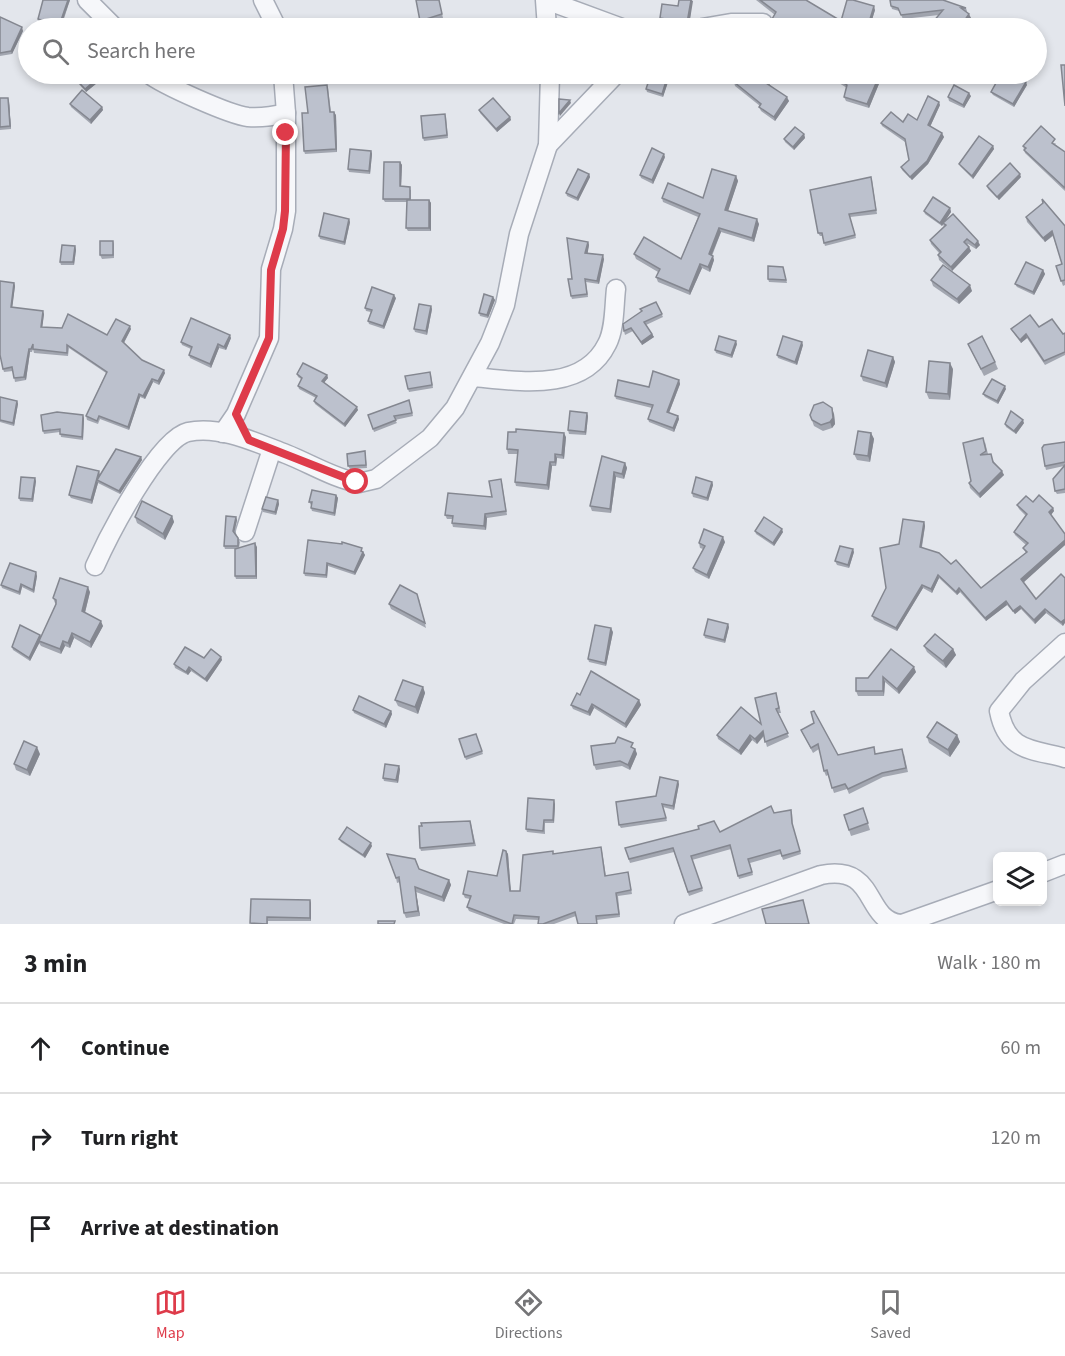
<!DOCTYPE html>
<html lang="en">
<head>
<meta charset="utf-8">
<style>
	:root { --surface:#fff; --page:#f6f6f6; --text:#202124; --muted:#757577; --line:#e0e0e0; --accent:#de3b4a }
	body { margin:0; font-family:"Source Sans 3",sans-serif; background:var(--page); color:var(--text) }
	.controls { position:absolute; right:18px; bottom:18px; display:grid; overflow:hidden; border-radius:9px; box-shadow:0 3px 9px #0003 }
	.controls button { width:54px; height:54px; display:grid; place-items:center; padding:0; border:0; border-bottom:2px solid var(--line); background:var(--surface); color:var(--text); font:30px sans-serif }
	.stop { position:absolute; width:18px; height:18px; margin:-14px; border:4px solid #de3b4a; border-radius:50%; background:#fff }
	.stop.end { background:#de3b4a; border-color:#fff; box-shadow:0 2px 6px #0008 }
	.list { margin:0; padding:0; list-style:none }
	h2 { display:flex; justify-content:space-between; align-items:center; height:78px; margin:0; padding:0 24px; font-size:26px }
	h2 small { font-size:20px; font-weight:400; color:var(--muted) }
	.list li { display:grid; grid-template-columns:39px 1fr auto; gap:18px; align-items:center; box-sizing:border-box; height:90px; padding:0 24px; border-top:2px solid var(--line) }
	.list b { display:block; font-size:22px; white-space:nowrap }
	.list em { font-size:20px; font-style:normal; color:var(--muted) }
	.icon { flex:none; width:33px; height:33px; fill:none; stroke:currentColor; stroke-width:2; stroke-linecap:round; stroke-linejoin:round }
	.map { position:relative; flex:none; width:1065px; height:924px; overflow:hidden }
	.search { position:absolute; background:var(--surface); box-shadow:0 3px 9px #0003; left:18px; right:18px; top:18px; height:66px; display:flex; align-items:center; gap:15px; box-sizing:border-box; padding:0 21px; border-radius:33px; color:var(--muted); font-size:22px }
	.sheet { height:348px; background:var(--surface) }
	nav { display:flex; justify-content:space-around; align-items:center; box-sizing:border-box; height:84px; border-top:2px solid var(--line); background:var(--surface); font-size:16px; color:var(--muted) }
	nav a { display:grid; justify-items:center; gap:3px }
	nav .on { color:var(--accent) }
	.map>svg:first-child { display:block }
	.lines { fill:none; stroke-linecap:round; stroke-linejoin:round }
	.minor-casing { stroke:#a7acb7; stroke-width:21 }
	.minor { stroke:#f6f7fa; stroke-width:18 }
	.wall { fill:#a2a6b0 }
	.shaded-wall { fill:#848790 }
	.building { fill:#bcc1cd; stroke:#848790; stroke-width:1.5 }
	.route { stroke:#de3b4a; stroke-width:8 }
</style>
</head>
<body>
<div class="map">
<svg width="1065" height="924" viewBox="0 0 1065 924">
	<rect width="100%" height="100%" fill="#e3e6ec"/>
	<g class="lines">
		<defs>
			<g id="minor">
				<path d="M 87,0 L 115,28"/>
				<path d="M 263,0 L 277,28"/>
				<path d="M 545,0 L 547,28"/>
				<path d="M 546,0 L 622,28"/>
				<path d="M 702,28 L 731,23 L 763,23"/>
				<path d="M 149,74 C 163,85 230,115 248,117 C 261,118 274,116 286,113"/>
				<path d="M 548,145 L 616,74"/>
				<path d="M 473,377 C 518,381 583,393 607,344 C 615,329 614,306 616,289"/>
				<path d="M 223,433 L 236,414 L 269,338 L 271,269 L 283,229 L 286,211 L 286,113 L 283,74"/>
				<path d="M 245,532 L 272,449"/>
				<path d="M 95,566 C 108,537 158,439 188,432 C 220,425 257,443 286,454 C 309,463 335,479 359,483 L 376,479 L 430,438 L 455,408 L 490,343 L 505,305 L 519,234 L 548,145 L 550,74"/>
				<path d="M 1065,643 L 1023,681 L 999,711 C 1007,752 1032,749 1065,758"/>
				<path d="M 1042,873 L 1065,864"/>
				<path d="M 684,924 L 821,875 C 878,864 863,919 900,924"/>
				<path d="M 902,924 L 998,890"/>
			</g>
		</defs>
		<!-- minor casing -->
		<use href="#minor" class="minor-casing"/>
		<!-- minor -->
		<use href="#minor" class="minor"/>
	</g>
	<!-- wall -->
	<g class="wall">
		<path d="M 43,0 L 70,0 L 61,28 L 39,22 L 38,19 Z"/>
		<path d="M 439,0 L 443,18 L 421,25 L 420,21 Z"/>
		<path d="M 679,0 L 692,0 L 689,26 L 661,22 L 660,18 L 678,6 Z"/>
		<path d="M 756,0 L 806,0 L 841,21 L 875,10 L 871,23 L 858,25 L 775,15 Z"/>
		<path d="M 891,6 L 966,8 L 967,11 L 966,12 L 971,18 L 939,15 L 903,19 L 899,11 L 892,9 Z"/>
		<path d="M 0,17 L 23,31 L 12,54 L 0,56 Z"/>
		<path d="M 70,74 L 108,74 L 86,92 Z"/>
		<path d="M 741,74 L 776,74 L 769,84 L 789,101 L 775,121 L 761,111 L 759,107 L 760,106 L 735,86 L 734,82 Z"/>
		<path d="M 816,74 L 883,74 L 869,108 L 846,101 L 844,97 L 847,88 L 831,78 L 829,81 Z"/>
		<path d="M 668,75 L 669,79 L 663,97 L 647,92 L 646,89 Z"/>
		<path d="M 1027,85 L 1014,107 L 993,95 L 991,92 Z"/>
		<path d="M 328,88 L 331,112 L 336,115 L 337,152 L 305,154 L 304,151 L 308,113 Z"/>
		<path d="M 971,96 L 964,108 L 949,101 L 948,97 Z"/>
		<path d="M 0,98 L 9,101 L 11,129 L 0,130 Z"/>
		<path d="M 70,104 L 102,107 L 103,110 L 91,124 L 71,107 Z"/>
		<path d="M 940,105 L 930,127 L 944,137 L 928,164 L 912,180 L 902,170 L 901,167 L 909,160 L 905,142 L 882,126 L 881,123 L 903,122 L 917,120 Z"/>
		<path d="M 479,110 L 510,117 L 511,120 L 497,132 L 480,113 Z"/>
		<path d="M 446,117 L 448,138 L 424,141 L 423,138 Z"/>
		<path d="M 804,134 L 805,138 L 794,150 L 785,142 L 784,139 Z"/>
		<path d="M 1056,143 L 1055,144 L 1065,152 L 1065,191 L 1025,153 L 1023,146 Z"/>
		<path d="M 993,146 L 994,149 L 973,179 L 961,167 L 959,164 Z"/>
		<path d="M 371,151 L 372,154 L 370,174 L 349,172 L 348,169 Z"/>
		<path d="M 665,157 L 653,184 L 641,178 L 640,175 Z"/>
		<path d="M 400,162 L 402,165 L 401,186 L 411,190 L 411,200 L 429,200 L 431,203 L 431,231 L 408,231 L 406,228 L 407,202 L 385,202 L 383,199 Z"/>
		<path d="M 589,174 L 590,177 L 578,201 L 567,196 L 566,193 Z"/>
		<path d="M 736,176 L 738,181 L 728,211 L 759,224 L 754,242 L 721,232 L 712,256 L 714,260 L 710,272 L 702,268 L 690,295 L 658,282 L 656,277 L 658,272 L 636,259 L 634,254 L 681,259 L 698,217 L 663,202 L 662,198 L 703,198 Z"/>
		<path d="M 1021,177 L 999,200 L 988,189 L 987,186 Z"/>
		<path d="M 872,180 L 877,214 L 850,217 L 856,238 L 825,246 L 822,236 L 820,236 L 818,233 Z"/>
		<path d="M 950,208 L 951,212 L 944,222 L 980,245 L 976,249 L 968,244 L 967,245 L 971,251 L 952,271 L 939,260 L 938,255 L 939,253 L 931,244 L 930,240 L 944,227 L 943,224 L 942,226 L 925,214 L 924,211 Z"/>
		<path d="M 1026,217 L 1065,226 L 1065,285 L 1063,286 L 1056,266 L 1062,264 L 1053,236 L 1045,242 L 1027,222 Z"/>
		<path d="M 350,222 L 345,245 L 320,239 L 319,236 Z"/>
		<path d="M 113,241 L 114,244 L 114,258 L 102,259 L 100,255 Z"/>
		<path d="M 588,242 L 589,245 L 587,254 L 604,259 L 599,284 L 586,282 L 588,297 L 572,299 L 571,296 L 572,279 Z"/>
		<path d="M 75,246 L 76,250 L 74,265 L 61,265 L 60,262 Z"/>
		<path d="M 783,267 L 787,283 L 769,282 L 768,279 Z"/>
		<path d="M 1043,270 L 1045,274 L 1034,295 L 1017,287 L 1015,284 Z"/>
		<path d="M 931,280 L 972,291 L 959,304 L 933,286 Z"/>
		<path d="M 14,283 L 15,286 L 12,307 L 44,314 L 42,327 L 107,335 L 131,329 L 124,343 L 142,360 L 165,373 L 159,385 L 153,382 L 145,399 L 140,397 L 129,430 L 100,419 L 98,424 L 87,420 L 86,416 L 106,373 L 69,348 L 68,356 L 34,353 L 33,349 L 32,352 L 30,352 L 26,380 L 15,382 L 13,371 L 4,372 L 3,369 Z"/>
		<path d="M 493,297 L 495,300 L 488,318 L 480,316 L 479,313 Z"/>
		<path d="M 396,298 L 384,329 L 369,324 L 368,321 L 371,312 L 366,311 L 365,308 Z"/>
		<path d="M 656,302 L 663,317 L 646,325 L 654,337 L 642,345 L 633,331 L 625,335 L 624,331 Z"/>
		<path d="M 432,309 L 427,335 L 415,332 L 414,329 Z"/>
		<path d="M 1039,327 L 1063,334 L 1065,333 L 1065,355 L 1045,365 L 1027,338 L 1021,343 L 1013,332 L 1011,329 Z"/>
		<path d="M 231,338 L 226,350 L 219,348 L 211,368 L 190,358 L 189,355 L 191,349 L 182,345 L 181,342 Z"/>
		<path d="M 737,344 L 732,358 L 716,353 L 715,350 Z"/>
		<path d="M 968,344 L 995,362 L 998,369 L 984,376 Z"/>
		<path d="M 803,345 L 797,365 L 778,358 L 777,355 Z"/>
		<path d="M 893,357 L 895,362 L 887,388 L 863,381 L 861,376 Z"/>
		<path d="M 953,369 L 950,400 L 929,399 L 926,392 Z"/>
		<path d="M 297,374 L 327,375 L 328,378 L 324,382 L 358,410 L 345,427 L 315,404 L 314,401 L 316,398 L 299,389 L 298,386 L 301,379 L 298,377 Z"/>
		<path d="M 431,375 L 433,388 L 409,392 L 408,389 Z"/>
		<path d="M 679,380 L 680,384 L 669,413 L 678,416 L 679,419 L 674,432 L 649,422 L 648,419 L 652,408 L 616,399 L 615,396 Z"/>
		<path d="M 1006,389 L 998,404 L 985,397 L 983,394 Z"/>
		<path d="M 0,397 L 17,401 L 18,404 L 14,426 L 0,422 Z"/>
		<path d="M 409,400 L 413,416 L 395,420 L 397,423 L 374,432 L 368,415 Z"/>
		<path d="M 834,414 L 835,424 L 832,428 L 823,431 L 814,426 L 810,415 Z"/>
		<path d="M 588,416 L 586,435 L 569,434 L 568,430 Z"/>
		<path d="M 84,418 L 83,440 L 61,437 L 60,432 L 44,434 L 43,431 Z"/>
		<path d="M 1024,423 L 1016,434 L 1006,427 L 1005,424 Z"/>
		<path d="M 871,433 L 874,439 L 870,462 L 857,460 L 854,454 Z"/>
		<path d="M 566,437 L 564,459 L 557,458 L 556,466 L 552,466 L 549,490 L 516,486 L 515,482 L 518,454 L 508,454 L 507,449 Z"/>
		<path d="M 985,442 L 988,454 L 1004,475 L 980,498 L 970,488 L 969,483 L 971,481 Z"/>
		<path d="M 1065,442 L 1065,493 L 1057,494 L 1055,491 L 1064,466 L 1046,470 L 1045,466 Z"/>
		<path d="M 365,451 L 367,468 L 350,469 L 348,466 Z"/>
		<path d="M 602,456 L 625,463 L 627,468 L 624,479 L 616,477 L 611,513 L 592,511 L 590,506 Z"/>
		<path d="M 141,457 L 142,460 L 120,494 L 98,483 L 92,504 L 71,498 L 69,495 L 99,471 L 99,476 Z"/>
		<path d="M 36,481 L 33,502 L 20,501 L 19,498 Z"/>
		<path d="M 712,482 L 713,485 L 708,501 L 693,497 L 692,493 Z"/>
		<path d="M 502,483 L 507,515 L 487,518 L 486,530 L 453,527 L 452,523 L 452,519 L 447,519 L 445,515 L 492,497 Z"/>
		<path d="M 336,495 L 338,498 L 335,516 L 312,511 L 311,508 L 311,505 L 309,502 Z"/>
		<path d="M 278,500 L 279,504 L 276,515 L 263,512 L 262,509 Z"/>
		<path d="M 1033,502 L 1053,508 L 1054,511 L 1051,515 L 1065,534 L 1065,545 L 1023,582 L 1036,599 L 1061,574 L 1063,626 L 1046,613 L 1035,624 L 1021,609 L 1015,614 L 1007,605 L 986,621 L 960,592 L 957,595 L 939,578 L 932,593 L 923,588 L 897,631 L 874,620 L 872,616 L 886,588 L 899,544 L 924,522 L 925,526 L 922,547 L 951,564 L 981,588 L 1026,553 L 1023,548 L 1026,545 L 1015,535 L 1014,532 L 1026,516 L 1019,509 L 1017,505 Z"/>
		<path d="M 172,516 L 174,522 L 165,540 L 137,523 L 135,517 Z"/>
		<path d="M 236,517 L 237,520 L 234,533 L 240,542 L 239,548 L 257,547 L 257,579 L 236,579 L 235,576 L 235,549 L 225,549 L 224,546 Z"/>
		<path d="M 755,531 L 783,532 L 774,546 L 756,534 Z"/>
		<path d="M 308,540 L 363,551 L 365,555 L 355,575 L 328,566 L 327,578 L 305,576 L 304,573 Z"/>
		<path d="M 725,542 L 709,579 L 695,572 L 693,568 L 703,549 L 700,548 L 699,543 Z"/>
		<path d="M 854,552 L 849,568 L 837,565 L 835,561 Z"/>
		<path d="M 37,576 L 34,593 L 22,587 L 20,595 L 2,588 L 1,585 Z"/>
		<path d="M 90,592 L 85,613 L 103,626 L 91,648 L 74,638 L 70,648 L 65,646 L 61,654 L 41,646 L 39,643 L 30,661 L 13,650 L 12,647 L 41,637 L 56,604 L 55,603 L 53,598 Z"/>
		<path d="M 419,599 L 426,628 L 391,609 L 389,604 Z"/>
		<path d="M 729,627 L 725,643 L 705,638 L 704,635 Z"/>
		<path d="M 613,632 L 606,666 L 589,662 L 588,659 Z"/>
		<path d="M 924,646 L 953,649 L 956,655 L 946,668 L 927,652 Z"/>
		<path d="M 221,657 L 222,660 L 207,682 L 191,671 L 188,675 L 175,668 L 174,664 L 204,658 Z"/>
		<path d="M 916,672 L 899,694 L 885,682 L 884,696 L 858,696 L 856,691 L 868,678 Z"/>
		<path d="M 423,687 L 425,693 L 418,714 L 398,706 L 395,700 Z"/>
		<path d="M 580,695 L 639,700 L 641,705 L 626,728 L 594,708 L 590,716 L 573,709 L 571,705 Z"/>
		<path d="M 777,697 L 781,713 L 778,713 L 789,737 L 767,747 L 764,736 L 757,744 L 752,740 L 741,755 L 718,739 L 717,735 L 761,724 Z"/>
		<path d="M 353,710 L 391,711 L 392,714 L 386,728 L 354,713 Z"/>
		<path d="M 801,730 L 838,755 L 904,754 L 908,772 L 883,777 L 849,794 L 847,789 L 834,793 L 828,775 L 826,776 L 824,771 L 819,749 L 813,753 Z"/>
		<path d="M 476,734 L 483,754 L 466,760 L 459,739 Z"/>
		<path d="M 957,735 L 960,742 L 950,757 L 929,743 L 927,737 Z"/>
		<path d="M 635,748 L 637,754 L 630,770 L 622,766 L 596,770 L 594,765 Z"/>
		<path d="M 40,754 L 30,776 L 16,770 L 14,764 Z"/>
		<path d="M 400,769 L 398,783 L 384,781 L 383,778 Z"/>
		<path d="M 679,784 L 674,810 L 663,807 L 667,821 L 621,828 L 619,825 L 656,796 Z"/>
		<path d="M 555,804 L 554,823 L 545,823 L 545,834 L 527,832 L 526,829 Z"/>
		<path d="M 863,808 L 870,830 L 851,836 L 844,815 Z"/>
		<path d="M 792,813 L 793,827 L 801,854 L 783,860 L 781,854 L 750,863 L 753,875 L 739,879 L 731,849 L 692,860 L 703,891 L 689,896 L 674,852 L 630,863 L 625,848 L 720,832 Z"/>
		<path d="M 471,824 L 476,846 L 421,851 L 420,848 L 422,826 Z"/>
		<path d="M 339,839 L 372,846 L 365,858 L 341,842 Z"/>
		<path d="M 506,851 L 508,854 L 511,891 L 520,891 L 554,854 L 602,851 L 606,876 L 628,872 L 632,894 L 618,896 L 620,917 L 597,920 L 576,916 L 554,924 L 538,924 L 539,920 L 516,919 L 514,924 L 504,924 L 469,911 L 467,907 L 470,899 L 465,898 L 463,894 L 497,876 Z"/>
		<path d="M 419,869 L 449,880 L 451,885 L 444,902 L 416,892 L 420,916 L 406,918 L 404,913 L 400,882 L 397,883 L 396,878 Z"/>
		<path d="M 251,899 L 311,903 L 311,921 L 268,921 L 268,924 L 251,924 Z"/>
	</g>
	<!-- shaded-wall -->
	<g class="shaded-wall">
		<path d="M 68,0 L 70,0 L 60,28 L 59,26 Z"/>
		<path d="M 691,0 L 693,1 L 689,26 L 687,23 Z"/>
		<path d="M 874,6 L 875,10 L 871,23 L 870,19 Z"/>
		<path d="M 969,14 L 971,18 L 964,28 L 962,24 Z"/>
		<path d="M 22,27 L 23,31 L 12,54 L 11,51 Z"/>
		<path d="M 103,74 L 108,74 L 86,92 L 85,89 Z"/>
		<path d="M 772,74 L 776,74 L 768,87 L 766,83 Z"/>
		<path d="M 830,74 L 831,78 L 829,81 L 827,77 Z"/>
		<path d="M 880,74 L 883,74 L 869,108 L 867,104 Z"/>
		<path d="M 668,75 L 669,79 L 663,97 L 662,94 Z"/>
		<path d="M 1026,82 L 1027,85 L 1014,107 L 1013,104 Z"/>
		<path d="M 969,93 L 971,96 L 964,108 L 963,105 Z"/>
		<path d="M 787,97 L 789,101 L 775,121 L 774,117 Z"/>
		<path d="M 8,98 L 9,101 L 11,129 L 10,126 Z"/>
		<path d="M 570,100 L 571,103 L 560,116 L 559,113 Z"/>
		<path d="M 939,102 L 940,105 L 929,129 L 928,125 Z"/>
		<path d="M 102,107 L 103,110 L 91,124 L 90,120 Z"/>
		<path d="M 334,112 L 336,115 L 337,152 L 336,149 Z"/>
		<path d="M 510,117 L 511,120 L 497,132 L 496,129 Z"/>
		<path d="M 942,133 L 944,137 L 928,164 L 912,180 L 910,177 Z"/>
		<path d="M 804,134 L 805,138 L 794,150 L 793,147 Z"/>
		<path d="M 993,146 L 994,149 L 973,179 L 972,176 Z"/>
		<path d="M 371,151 L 372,154 L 370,174 L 369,171 Z"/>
		<path d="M 664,154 L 665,157 L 653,184 L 652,180 Z"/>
		<path d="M 400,162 L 402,165 L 401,190 L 400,186 Z"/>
		<path d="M 589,174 L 590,177 L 578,201 L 577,198 Z"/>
		<path d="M 1020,174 L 1021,177 L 999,200 L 997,197 Z"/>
		<path d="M 736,176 L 738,181 L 727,214 L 725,210 Z"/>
		<path d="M 429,200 L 431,203 L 431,231 L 429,228 Z"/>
		<path d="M 950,208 L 951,212 L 942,226 L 940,223 Z"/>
		<path d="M 349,219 L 350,222 L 345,245 L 344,242 Z"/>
		<path d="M 757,219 L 759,224 L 754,242 L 752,238 Z"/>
		<path d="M 719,228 L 721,232 L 710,259 L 709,254 Z"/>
		<path d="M 1052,231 L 1053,235 L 1045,242 L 1043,238 Z"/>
		<path d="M 978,241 L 980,245 L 976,249 L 975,245 Z"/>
		<path d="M 588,242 L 589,245 L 587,257 L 585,253 Z"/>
		<path d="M 75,246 L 76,250 L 74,265 L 73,262 Z"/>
		<path d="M 969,247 L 971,251 L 952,271 L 951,267 Z"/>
		<path d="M 603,255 L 604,259 L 599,284 L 597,281 Z"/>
		<path d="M 713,256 L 714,260 L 710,272 L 708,267 Z"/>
		<path d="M 700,264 L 702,268 L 690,295 L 689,291 Z"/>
		<path d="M 1043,270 L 1045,274 L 1034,295 L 1033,292 Z"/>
		<path d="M 14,283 L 15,286 L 12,310 L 11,307 Z"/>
		<path d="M 970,285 L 972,291 L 959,304 L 957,299 Z"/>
		<path d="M 394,295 L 396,298 L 384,329 L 383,326 Z"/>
		<path d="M 493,297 L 495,300 L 488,318 L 487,315 Z"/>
		<path d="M 431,306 L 432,309 L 427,335 L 426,331 Z"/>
		<path d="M 43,311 L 44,314 L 42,330 L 41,327 Z"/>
		<path d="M 130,326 L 131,329 L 123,344 L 122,341 Z"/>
		<path d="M 652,334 L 654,337 L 642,345 L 641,342 Z"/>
		<path d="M 1026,334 L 1027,338 L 1021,343 L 1020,340 Z"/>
		<path d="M 230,335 L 231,338 L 226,350 L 224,347 Z"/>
		<path d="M 736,341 L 737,344 L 732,358 L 731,355 Z"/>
		<path d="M 802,342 L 803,345 L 797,365 L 795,362 Z"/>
		<path d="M 218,344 L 219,348 L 211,368 L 210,364 Z"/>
		<path d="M 29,349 L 30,352 L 26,380 L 24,377 Z"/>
		<path d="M 893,357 L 895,362 L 887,388 L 885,383 Z"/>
		<path d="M 950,363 L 953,369 L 950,400 L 948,394 Z"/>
		<path d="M 164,370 L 165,373 L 159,385 L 158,381 Z"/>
		<path d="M 327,375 L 328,378 L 323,384 L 322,381 Z"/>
		<path d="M 152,379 L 153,382 L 145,399 L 143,396 Z"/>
		<path d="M 679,380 L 680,384 L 668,415 L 667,412 Z"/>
		<path d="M 1005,386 L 1006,389 L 998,404 L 997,401 Z"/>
		<path d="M 139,394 L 140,397 L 129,430 L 128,427 Z"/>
		<path d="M 17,401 L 18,404 L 14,426 L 13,423 Z"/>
		<path d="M 357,407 L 358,410 L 345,427 L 344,424 Z"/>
		<path d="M 832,408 L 834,414 L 835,424 L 832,428 L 830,422 Z"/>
		<path d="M 587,413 L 588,416 L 586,435 L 585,432 Z"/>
		<path d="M 83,415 L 84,418 L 83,440 L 82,437 Z"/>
		<path d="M 678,416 L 679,419 L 674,432 L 673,428 Z"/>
		<path d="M 1023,420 L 1024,423 L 1016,434 L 1014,431 Z"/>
		<path d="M 564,433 L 566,437 L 564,459 L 562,455 Z"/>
		<path d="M 871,433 L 874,439 L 870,462 L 868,456 Z"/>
		<path d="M 555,454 L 557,458 L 556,466 L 555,462 Z"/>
		<path d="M 141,457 L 142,460 L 120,494 L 119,491 Z"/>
		<path d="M 550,462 L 552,466 L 549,490 L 547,485 Z"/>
		<path d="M 625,463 L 627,468 L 624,479 L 622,474 Z"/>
		<path d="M 99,471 L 100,475 L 98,481 L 97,480 L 98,483 L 92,504 L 91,500 Z"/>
		<path d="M 1002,471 L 1004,475 L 980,498 L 979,494 Z"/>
		<path d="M 614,472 L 616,477 L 611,513 L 610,509 Z"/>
		<path d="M 35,478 L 36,481 L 33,502 L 32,499 Z"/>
		<path d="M 712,482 L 713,485 L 708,501 L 707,498 Z"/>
		<path d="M 336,495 L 338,498 L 335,516 L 334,513 Z"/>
		<path d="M 278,500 L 279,504 L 276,515 L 275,512 Z"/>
		<path d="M 1053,508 L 1054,511 L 1050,516 L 1049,512 Z"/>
		<path d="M 485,514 L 487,518 L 486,530 L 484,526 Z"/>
		<path d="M 172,516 L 174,522 L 165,540 L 163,534 Z"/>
		<path d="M 236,517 L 237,520 L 234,534 L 233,531 Z"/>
		<path d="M 924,522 L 925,526 L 921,550 L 920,547 Z"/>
		<path d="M 782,529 L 783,532 L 774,546 L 773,543 Z"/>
		<path d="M 723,537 L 725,542 L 709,579 L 707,575 Z"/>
		<path d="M 1065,540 L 1065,545 L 1023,583 L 1021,579 Z"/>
		<path d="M 255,543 L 257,547 L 257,579 L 256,576 Z"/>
		<path d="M 853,549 L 854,552 L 849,568 L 848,565 Z"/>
		<path d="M 363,552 L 365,555 L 355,575 L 354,572 Z"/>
		<path d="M 327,563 L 328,566 L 327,578 L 326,575 Z"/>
		<path d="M 36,572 L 37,576 L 34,593 L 33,590 Z"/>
		<path d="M 938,575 L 939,578 L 932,593 L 931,589 Z"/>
		<path d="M 21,584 L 22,587 L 20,595 L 19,592 Z"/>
		<path d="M 922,585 L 923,588 L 897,631 L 896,628 Z"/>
		<path d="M 88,587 L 90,592 L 84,616 L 82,611 Z"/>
		<path d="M 959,588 L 960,592 L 957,595 L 956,592 Z"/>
		<path d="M 1006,601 L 1007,605 L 986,621 L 985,618 Z"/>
		<path d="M 1020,606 L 1021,609 L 1015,614 L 1013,611 Z"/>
		<path d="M 1045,609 L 1046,613 L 1035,624 L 1034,620 Z"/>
		<path d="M 1065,619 L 1065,623 L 1063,626 L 1061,622 Z"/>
		<path d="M 101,621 L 103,626 L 91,648 L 90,642 Z"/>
		<path d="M 728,624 L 729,627 L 725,643 L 724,640 Z"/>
		<path d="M 611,628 L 613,632 L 606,666 L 605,663 Z"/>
		<path d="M 72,633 L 74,638 L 70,648 L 68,643 Z"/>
		<path d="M 40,635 L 42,638 L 30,661 L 29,658 Z"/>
		<path d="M 63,641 L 65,646 L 61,654 L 60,649 Z"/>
		<path d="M 953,649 L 956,655 L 946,668 L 943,661 Z"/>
		<path d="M 221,657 L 222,660 L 207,682 L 205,679 Z"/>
		<path d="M 189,667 L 191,671 L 188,675 L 186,672 Z"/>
		<path d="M 914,667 L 916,672 L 899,694 L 897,689 Z"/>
		<path d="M 883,677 L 885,682 L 884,696 L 883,691 Z"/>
		<path d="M 423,687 L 425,693 L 418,714 L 415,707 Z"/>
		<path d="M 639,700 L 641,705 L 626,728 L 625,724 Z"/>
		<path d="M 592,704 L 594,708 L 590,716 L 588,712 Z"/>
		<path d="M 391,711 L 392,714 L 386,728 L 384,724 Z"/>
		<path d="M 763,731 L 764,735 L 757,744 L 755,739 Z"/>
		<path d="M 750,735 L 752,740 L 741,755 L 739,751 Z"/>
		<path d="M 957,735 L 960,742 L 950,757 L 948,750 Z"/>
		<path d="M 37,747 L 40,754 L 30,776 L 27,770 Z"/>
		<path d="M 635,749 L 637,754 L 630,770 L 628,765 Z"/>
		<path d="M 399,766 L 400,769 L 398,783 L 396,780 Z"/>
		<path d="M 678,781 L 679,784 L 674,810 L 673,806 Z"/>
		<path d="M 554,800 L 555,804 L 554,823 L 553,820 Z"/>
		<path d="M 371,843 L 372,846 L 365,858 L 363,855 Z"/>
		<path d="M 506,851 L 508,854 L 511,895 L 510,891 Z"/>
		<path d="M 449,880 L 451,885 L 444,902 L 442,897 Z"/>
		<path d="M 415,887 L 416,892 L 420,916 L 418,911 Z"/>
		<path d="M 310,900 L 311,903 L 311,921 L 310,918 Z"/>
	</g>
	<!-- building -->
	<g class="building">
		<path d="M 43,0 L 68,0 L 59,26 L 38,19 Z"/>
		<path d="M 416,0 L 439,0 L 442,14 L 420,21 Z"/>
		<path d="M 679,0 L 691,0 L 687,23 L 660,18 L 662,4 L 678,6 Z"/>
		<path d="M 760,0 L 806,0 L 841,21 L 847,0 L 853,0 L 874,6 L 870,19 L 851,21 L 864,28 L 767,28 L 776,12 Z"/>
		<path d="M 890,0 L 943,0 L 966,8 L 961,8 L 969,14 L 962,24 L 967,28 L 928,28 L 943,10 L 901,15 L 898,8 L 891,6 Z"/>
		<path d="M 0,17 L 22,27 L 11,51 L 0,53 Z"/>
		<path d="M 1061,65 L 1065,65 L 1065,106 Z"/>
		<path d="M 71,74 L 103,74 L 85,89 Z"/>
		<path d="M 651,74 L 662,74 L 668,75 L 662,94 L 646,89 Z"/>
		<path d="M 741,74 L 772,74 L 766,83 L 787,97 L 774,117 L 759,107 L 761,104 L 734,82 Z"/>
		<path d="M 821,74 L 880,74 L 867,104 L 844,97 L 847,85 L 830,74 L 827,77 Z"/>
		<path d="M 1001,74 L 1011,74 L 1026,82 L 1013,104 L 991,92 Z"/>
		<path d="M 327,85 L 330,112 L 334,112 L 336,149 L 304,151 L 302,113 L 308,113 L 305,87 Z"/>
		<path d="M 954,85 L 969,93 L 963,105 L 948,97 Z"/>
		<path d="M 82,90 L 102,107 L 90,120 L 70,104 Z"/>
		<path d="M 928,96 L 939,102 L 928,125 L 942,133 L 927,161 L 910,177 L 901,167 L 909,160 L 905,139 L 881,123 L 891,112 L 903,122 L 908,114 L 917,120 Z"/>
		<path d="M 0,98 L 8,98 L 10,126 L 0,127 Z"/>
		<path d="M 493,98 L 510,117 L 496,129 L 479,110 Z"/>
		<path d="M 559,99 L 570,100 L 559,113 Z"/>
		<path d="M 445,114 L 447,135 L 423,138 L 421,116 Z"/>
		<path d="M 1041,126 L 1055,139 L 1052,143 L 1065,152 L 1065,188 L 1024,150 L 1026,148 L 1023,146 Z"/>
		<path d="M 795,127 L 804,134 L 793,147 L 784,139 Z"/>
		<path d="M 979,136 L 993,146 L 972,176 L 959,164 Z"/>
		<path d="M 652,148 L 664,154 L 652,180 L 640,175 Z"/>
		<path d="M 350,149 L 371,151 L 369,171 L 348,169 Z"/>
		<path d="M 384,162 L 400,162 L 400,186 L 410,187 L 410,199 L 383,199 Z"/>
		<path d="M 1010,163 L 1020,174 L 997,197 L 987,186 Z"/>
		<path d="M 578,169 L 589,174 L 577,198 L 566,193 Z"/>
		<path d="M 712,169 L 736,176 L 725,210 L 757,219 L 752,238 L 719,228 L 709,254 L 713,256 L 708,267 L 700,264 L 689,291 L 656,277 L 660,269 L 634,254 L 644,237 L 681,259 L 700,214 L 662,198 L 668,183 L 703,198 Z"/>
		<path d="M 871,177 L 876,210 L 849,214 L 855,235 L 824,243 L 822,233 L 818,233 L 810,190 Z"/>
		<path d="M 933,197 L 950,208 L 940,223 L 924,211 Z"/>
		<path d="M 1042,199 L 1065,226 L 1065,280 L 1061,281 L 1056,266 L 1062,264 L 1052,231 L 1043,238 L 1026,217 L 1043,203 Z"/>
		<path d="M 407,200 L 429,200 L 429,228 L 406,228 Z"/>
		<path d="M 324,213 L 349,219 L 344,242 L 319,236 Z"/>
		<path d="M 953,214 L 978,241 L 975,245 L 967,239 L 964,242 L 969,247 L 951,267 L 938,255 L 941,252 L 930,240 L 946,225 L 943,223 Z"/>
		<path d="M 567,238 L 588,242 L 585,253 L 603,255 L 597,281 L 585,279 L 587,294 L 571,296 L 568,279 L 572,279 Z"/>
		<rect x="100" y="241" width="13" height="14"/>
		<path d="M 62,245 L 75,246 L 73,262 L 60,262 Z"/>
		<path d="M 1026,262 L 1043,270 L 1033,292 L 1015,284 Z"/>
		<path d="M 943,265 L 970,285 L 957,299 L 931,280 Z"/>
		<path d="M 768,266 L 783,267 L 786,280 L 768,279 Z"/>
		<path d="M 0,281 L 14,283 L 11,307 L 43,311 L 41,327 L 62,328 L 68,314 L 107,335 L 116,319 L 130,326 L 122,341 L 142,360 L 164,370 L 158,381 L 152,379 L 143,396 L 139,394 L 128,427 L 99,416 L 97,421 L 86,416 L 107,372 L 67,345 L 67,353 L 33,349 L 33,344 L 31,349 L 29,349 L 24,377 L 14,378 L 12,367 L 3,369 L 0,355 Z"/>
		<path d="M 372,287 L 394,295 L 383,326 L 368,321 L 372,310 L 365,308 Z"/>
		<path d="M 484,294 L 493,297 L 487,315 L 479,313 Z"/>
		<path d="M 656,302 L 662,314 L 644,322 L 652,334 L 641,342 L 631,328 L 624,331 L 623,324 L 642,311 L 640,309 Z"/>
		<path d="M 419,304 L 431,306 L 426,331 L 414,329 Z"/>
		<path d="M 1030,315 L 1039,327 L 1052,319 L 1063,334 L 1065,333 L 1065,352 L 1044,361 L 1026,334 L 1020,340 L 1011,329 Z"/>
		<path d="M 191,318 L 230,335 L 224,347 L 218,344 L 210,364 L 189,355 L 192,347 L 181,342 Z"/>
		<path d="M 719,336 L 736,341 L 731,355 L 715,350 Z"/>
		<path d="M 783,336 L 802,342 L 795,362 L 777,355 Z"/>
		<path d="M 982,336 L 995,362 L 981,369 L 968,344 Z"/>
		<path d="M 868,350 L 893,357 L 885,383 L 861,376 Z"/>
		<path d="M 929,361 L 950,363 L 948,394 L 926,392 Z"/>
		<path d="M 303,363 L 327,375 L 322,381 L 357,407 L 344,424 L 314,401 L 317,396 L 298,386 L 302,378 L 297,374 Z"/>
		<path d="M 653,371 L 679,380 L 667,412 L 678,416 L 673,428 L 648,419 L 653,405 L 615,396 L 618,380 L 649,387 Z"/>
		<path d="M 430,372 L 432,385 L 408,389 L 405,376 Z"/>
		<path d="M 992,379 L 1005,386 L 997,401 L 983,394 Z"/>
		<path d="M 0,397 L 17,401 L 13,423 L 0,420 Z"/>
		<path d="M 409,400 L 412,413 L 394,416 L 396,420 L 373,429 L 368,415 Z"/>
		<path d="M 823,402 L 832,408 L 833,418 L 830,422 L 821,425 L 812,420 L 810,415 L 814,405 Z"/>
		<path d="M 570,411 L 587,413 L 585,432 L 568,430 Z"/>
		<path d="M 1011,411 L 1023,420 L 1014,431 L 1005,424 Z"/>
		<path d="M 57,412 L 83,415 L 82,437 L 60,434 L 60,429 L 43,431 L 41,415 Z"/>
		<path d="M 516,429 L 564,433 L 562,455 L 555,454 L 555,462 L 550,462 L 547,485 L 515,482 L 518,450 L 507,449 L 508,432 L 516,432 Z"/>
		<path d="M 858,431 L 871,433 L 868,456 L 854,454 Z"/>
		<path d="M 983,438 L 986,451 L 980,455 L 991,454 L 993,462 L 1002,471 L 979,494 L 969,483 L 971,481 L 963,443 Z"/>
		<path d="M 1065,442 L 1065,462 L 1045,466 L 1042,448 L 1044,445 Z"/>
		<path d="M 116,449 L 141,457 L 119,491 L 97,480 Z"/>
		<path d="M 365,451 L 366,465 L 348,466 L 347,454 Z"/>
		<path d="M 602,456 L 625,463 L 622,474 L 614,472 L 610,509 L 590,506 Z"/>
		<path d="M 1065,465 L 1065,489 L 1055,491 L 1053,479 Z"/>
		<path d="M 77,466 L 99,471 L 91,500 L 69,495 Z"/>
		<path d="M 21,477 L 35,478 L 32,499 L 19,498 Z"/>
		<path d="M 696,477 L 712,482 L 707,498 L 692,493 Z"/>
		<path d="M 501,479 L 506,511 L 485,514 L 484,526 L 452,523 L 453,516 L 445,515 L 448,493 L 492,497 L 489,481 Z"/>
		<path d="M 312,490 L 336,495 L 334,513 L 311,508 L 312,502 L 309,502 Z"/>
		<path d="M 1039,495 L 1053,508 L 1049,512 L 1065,534 L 1065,540 L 1021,579 L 1036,599 L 1061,574 L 1065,578 L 1065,619 L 1061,622 L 1045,609 L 1034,620 L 1020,606 L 1013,611 L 1006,601 L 985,618 L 959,588 L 956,592 L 938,575 L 931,589 L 922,585 L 896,628 L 872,616 L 886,588 L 880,548 L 899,544 L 903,519 L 924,522 L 920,547 L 939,553 L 951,564 L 956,560 L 981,588 L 1027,552 L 1023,548 L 1028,543 L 1014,532 L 1027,514 L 1017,505 L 1026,496 L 1033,502 Z"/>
		<path d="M 266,497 L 278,500 L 275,512 L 262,509 Z"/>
		<path d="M 142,501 L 172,516 L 163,534 L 135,517 Z"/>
		<path d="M 226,516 L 236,517 L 233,531 L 238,538 L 238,546 L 224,546 Z"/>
		<path d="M 764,517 L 782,529 L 773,543 L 755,531 Z"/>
		<path d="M 704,529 L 723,537 L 707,575 L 693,568 L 705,546 L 699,543 Z"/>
		<path d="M 308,540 L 342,544 L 342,542 L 362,548 L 361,551 L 363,552 L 354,572 L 327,563 L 326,575 L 304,573 Z"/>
		<path d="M 255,543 L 256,576 L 235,576 L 235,549 Z"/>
		<path d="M 840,546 L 853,549 L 848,565 L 835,561 Z"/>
		<path d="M 10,563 L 36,572 L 33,590 L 21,584 L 19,592 L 1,585 Z"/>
		<path d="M 60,578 L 88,587 L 82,611 L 101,621 L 90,642 L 72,633 L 68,643 L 63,641 L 60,649 L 39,641 L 56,604 L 56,600 L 53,598 Z"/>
		<path d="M 400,585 L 417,594 L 425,623 L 389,604 Z"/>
		<path d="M 708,619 L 728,624 L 724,640 L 704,635 Z"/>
		<path d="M 20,625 L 40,635 L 29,658 L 12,647 Z"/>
		<path d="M 595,625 L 611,628 L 605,663 L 588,659 Z"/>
		<path d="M 935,634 L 953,649 L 943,661 L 924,646 Z"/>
		<path d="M 185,647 L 204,658 L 211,649 L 221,657 L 205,679 L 189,667 L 186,672 L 174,664 Z"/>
		<path d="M 891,649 L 914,667 L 897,689 L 883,677 L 883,691 L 856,691 L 856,678 L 868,678 Z"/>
		<path d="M 591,671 L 639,700 L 625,724 L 592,704 L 588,712 L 571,705 L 577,693 L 580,695 Z"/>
		<path d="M 403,680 L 423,687 L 415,707 L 395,700 Z"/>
		<path d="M 776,693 L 779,708 L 776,709 L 788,733 L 765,742 L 763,731 L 755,739 L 750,735 L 739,751 L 717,735 L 741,707 L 761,724 L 755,698 Z"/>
		<path d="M 359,696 L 391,711 L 384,724 L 353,710 Z"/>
		<path d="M 814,711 L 838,755 L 874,747 L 875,754 L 902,749 L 906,768 L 882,773 L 848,789 L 845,784 L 832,788 L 827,770 L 824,771 L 818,744 L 811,748 L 801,730 L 814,723 L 811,712 Z"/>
		<path d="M 937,722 L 957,735 L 948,750 L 927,737 Z"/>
		<path d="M 476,734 L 482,751 L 465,757 L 459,739 Z"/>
		<path d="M 618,737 L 633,743 L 631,747 L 635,749 L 628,765 L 620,761 L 594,765 L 591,746 L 615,743 Z"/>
		<path d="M 24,741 L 37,747 L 27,770 L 14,764 Z"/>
		<path d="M 385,764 L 399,766 L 396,780 L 383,778 Z"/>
		<path d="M 660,777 L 678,781 L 673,806 L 662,804 L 666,818 L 619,825 L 616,802 L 656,796 Z"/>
		<path d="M 528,798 L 554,800 L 553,820 L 544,820 L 543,831 L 526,829 Z"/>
		<path d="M 771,806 L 774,813 L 791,810 L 792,823 L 800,851 L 782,856 L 780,850 L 748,859 L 752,872 L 738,876 L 730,845 L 691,856 L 702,888 L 688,892 L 673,848 L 629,859 L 625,848 L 699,829 L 698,826 L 714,821 L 720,832 Z"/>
		<path d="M 863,808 L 868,823 L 849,830 L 844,815 Z"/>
		<path d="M 470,821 L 474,843 L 420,848 L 419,826 L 422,826 L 421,823 Z"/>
		<path d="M 347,827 L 371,843 L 363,855 L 339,839 Z"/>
		<path d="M 601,847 L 605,876 L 628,872 L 631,890 L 616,893 L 619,914 L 596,916 L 597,924 L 578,924 L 575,912 L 543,924 L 538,924 L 539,917 L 514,915 L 512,924 L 467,907 L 471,896 L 463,894 L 468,871 L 497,876 L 503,850 L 506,851 L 510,891 L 520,891 L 523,855 L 553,851 L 553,854 Z"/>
		<path d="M 387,854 L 415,859 L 419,869 L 449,880 L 442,897 L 415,887 L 418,911 L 404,913 L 399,877 L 396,878 Z"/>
		<path d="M 251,899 L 310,900 L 310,918 L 267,917 L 267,924 L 250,923 Z"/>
		<path d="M 803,900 L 809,924 L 766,924 L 762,909 Z"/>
		<path d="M 378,921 L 395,921 L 394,924 L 378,924 Z"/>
	</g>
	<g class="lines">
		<!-- route -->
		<path class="route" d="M 286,133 L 285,211 L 283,229 L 271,270 L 269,338 L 236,414 L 249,440 L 356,482"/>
	</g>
</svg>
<div class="controls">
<button><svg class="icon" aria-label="layers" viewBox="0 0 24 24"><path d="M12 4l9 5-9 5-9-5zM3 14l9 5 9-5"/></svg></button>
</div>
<div class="stop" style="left:356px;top:482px"></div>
<div class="stop end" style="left:286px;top:133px"></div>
<div class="search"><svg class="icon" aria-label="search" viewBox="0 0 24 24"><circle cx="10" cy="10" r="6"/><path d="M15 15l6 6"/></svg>Search here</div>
</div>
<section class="sheet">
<h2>3 min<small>Walk · 180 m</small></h2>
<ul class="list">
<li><svg class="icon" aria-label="ahead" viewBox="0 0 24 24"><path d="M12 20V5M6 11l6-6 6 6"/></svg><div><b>Continue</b></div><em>60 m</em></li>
<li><svg class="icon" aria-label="right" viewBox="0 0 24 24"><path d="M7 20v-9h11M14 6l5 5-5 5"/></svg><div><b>Turn right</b></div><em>120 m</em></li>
<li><svg class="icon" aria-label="arrive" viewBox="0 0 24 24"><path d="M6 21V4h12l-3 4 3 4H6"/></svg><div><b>Arrive at destination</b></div></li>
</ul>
</section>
<nav>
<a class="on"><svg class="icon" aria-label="map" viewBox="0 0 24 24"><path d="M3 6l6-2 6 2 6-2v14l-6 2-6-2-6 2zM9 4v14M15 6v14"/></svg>Map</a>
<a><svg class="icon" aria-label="directions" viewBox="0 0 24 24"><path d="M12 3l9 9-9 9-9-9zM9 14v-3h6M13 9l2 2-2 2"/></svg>Directions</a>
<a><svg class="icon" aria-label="saved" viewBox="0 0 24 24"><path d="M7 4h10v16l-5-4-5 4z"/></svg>Saved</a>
</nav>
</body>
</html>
